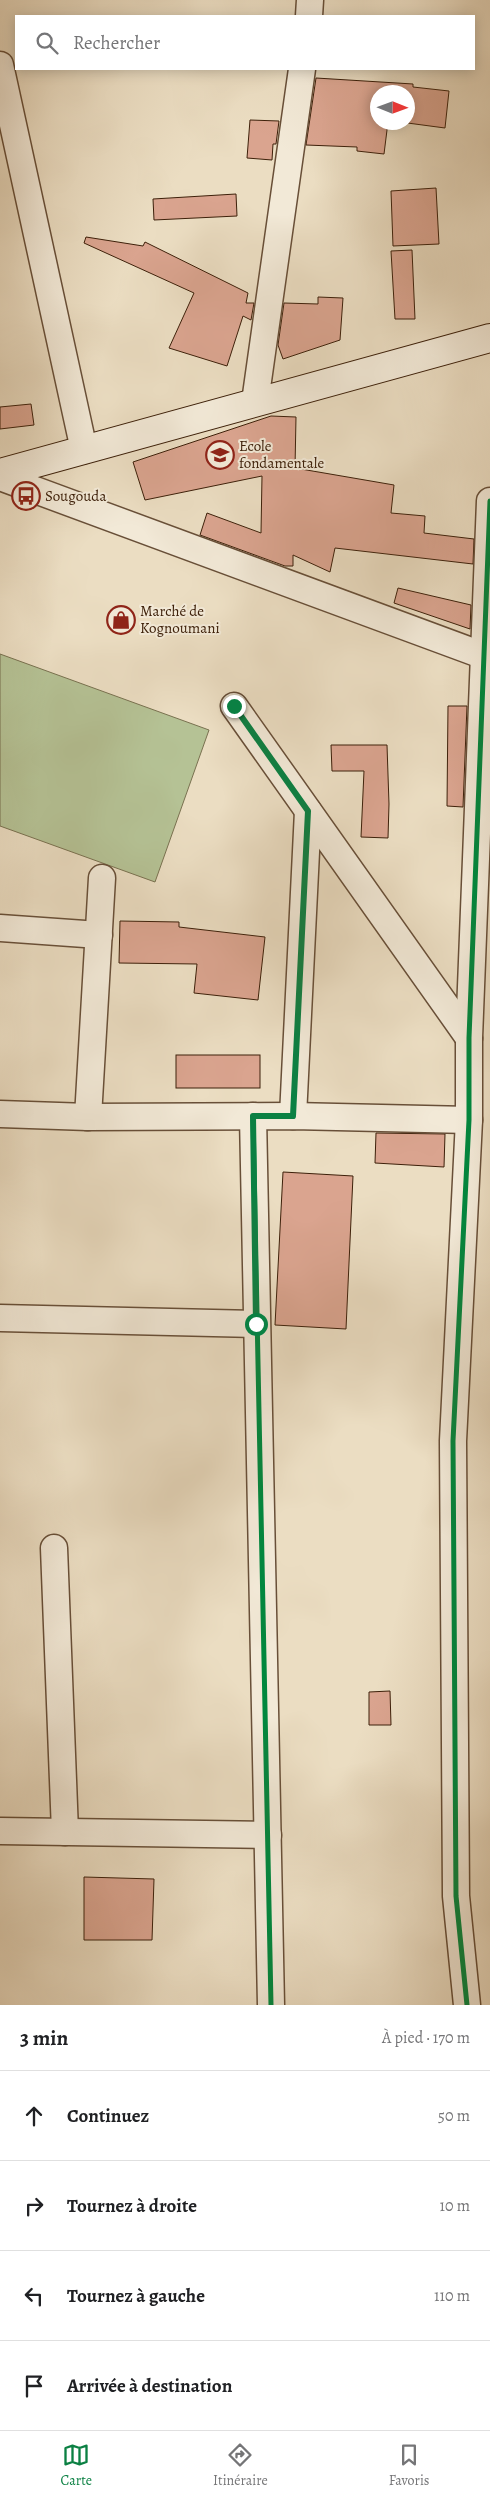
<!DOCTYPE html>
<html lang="fr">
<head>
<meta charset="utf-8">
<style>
	:root { --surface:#fff; --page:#f2f2f2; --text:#202124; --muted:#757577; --line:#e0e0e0; --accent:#0b8043 }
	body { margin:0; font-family:Alegreya,serif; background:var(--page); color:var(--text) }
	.compass { position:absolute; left:370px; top:85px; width:45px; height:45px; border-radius:50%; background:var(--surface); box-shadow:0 2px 12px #0003; rotate:91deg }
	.stop { position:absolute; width:15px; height:15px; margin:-11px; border:4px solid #0b8043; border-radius:50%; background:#fff }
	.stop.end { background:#0b8043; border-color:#fff; box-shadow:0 1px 5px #0008 }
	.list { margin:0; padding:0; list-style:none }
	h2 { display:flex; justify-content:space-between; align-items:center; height:65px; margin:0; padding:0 20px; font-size:21px }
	h2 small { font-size:16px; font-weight:400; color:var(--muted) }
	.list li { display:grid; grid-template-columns:32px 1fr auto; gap:15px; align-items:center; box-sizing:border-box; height:90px; padding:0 20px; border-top:1px solid var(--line) }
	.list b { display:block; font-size:19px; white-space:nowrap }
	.list em { font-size:16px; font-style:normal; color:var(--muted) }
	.icon { flex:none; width:28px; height:28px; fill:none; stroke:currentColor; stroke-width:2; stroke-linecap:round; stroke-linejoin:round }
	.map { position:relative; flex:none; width:490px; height:2005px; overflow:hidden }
	.search { position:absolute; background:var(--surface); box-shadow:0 2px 12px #0003; left:15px; right:15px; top:15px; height:55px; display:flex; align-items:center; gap:12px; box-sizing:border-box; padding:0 18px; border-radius:0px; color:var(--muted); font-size:19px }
	.sheet { height:425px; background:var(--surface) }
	nav { display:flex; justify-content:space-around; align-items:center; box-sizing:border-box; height:70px; border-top:1px solid var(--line); background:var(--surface); font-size:14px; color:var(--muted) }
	nav a { display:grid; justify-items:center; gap:2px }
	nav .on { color:var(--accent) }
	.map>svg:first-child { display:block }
	.green { fill:#b5c295; stroke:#797150 }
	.building { fill:#daa48f; stroke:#3d200a }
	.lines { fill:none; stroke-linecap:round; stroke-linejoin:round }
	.street-casing { stroke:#684f38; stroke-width:29 }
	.secondary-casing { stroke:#3d200a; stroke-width:30 }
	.street { stroke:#f2e9d7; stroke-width:26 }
	.secondary { stroke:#f2e9d7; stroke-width:28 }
	.cycleway-casing { stroke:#f2e9d7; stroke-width:8 }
	.cycleway { stroke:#00873e; stroke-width:5 }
	.route { stroke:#0b8043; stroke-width:6 }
	.labels { text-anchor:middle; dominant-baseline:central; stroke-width:4; stroke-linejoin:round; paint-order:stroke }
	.poi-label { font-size:15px; fill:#3d200a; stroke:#f2e9d7; text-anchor:start }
</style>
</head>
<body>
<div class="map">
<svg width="490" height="2005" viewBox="0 0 490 2005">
	<rect width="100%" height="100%" fill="#ebddc2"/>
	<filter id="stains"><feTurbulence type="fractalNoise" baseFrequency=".004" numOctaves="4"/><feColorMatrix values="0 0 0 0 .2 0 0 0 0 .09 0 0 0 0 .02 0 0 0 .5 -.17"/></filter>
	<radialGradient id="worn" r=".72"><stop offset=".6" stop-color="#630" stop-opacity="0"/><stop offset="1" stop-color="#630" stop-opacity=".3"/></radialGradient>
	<!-- green -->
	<path class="green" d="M 0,654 L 209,730 L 155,882 L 0,826 Z"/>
	<!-- building -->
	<g class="building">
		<path d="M 316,78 L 413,84 L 413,87 L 449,91 L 445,128 L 400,122 L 408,122 L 408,92 L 378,92 L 378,122 L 388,122 L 384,154 L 357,151 L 357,147 L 306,145 Z"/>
		<path d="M 250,120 L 279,121 L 276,144 L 273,144 L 272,160 L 247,158 Z"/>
		<path d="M 436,188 L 439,244 L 393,246 L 391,191 Z"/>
		<path d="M 236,194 L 237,216 L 154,220 L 153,199 Z"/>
		<path d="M 86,237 L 143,246 L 145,242 L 248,293 L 246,303 L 254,303 L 251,320 L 243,316 L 227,366 L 169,348 L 194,293 L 84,243 Z"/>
		<path d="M 412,250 L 415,319 L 395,319 L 391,251 Z"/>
		<path d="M 318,297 L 343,298 L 340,340 L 283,359 L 278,345 L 284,303 L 318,304 Z"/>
		<path d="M 31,404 L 34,425 L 0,429 L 0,407 Z"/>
		<path d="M 271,416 L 296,417 L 295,468 L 394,485 L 391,513 L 425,516 L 424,533 L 474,539 L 473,564 L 335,548 L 330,572 L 293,555 L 293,566 L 285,566 L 200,535 L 207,513 L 261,533 L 262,476 L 145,500 L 133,462 Z"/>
		<path d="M 398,588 L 471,605 L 470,629 L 394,603 Z"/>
		<path d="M 448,706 L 467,706 L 463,807 L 447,806 Z"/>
		<path d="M 331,745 L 387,745 L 389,804 L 388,838 L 361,837 L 364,771 L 332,771 Z"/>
		<path d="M 120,921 L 179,922 L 179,927 L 265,937 L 258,1000 L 194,993 L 197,964 L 119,963 Z"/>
		<rect x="176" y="1055" width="84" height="33"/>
		<path d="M 376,1133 L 445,1134 L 444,1167 L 375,1163 Z"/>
		<path d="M 283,1172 L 353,1176 L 346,1329 L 275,1325 Z"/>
		<path d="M 390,1691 L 391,1725 L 369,1725 L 369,1692 Z"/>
		<path d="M 84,1877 L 154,1879 L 152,1940 L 84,1940 Z"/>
	</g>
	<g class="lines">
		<defs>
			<g id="street">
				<path d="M 309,16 L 310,0"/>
				<path d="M 0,65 L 84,450"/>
				<path d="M 255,402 L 302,69"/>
				<path d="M 0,477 L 490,658"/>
				<path d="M 234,706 L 469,1038"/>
				<path d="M 0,928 L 99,935"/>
				<path d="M 0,1114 L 88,1117 L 293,1116 L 469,1120"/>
				<path d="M 253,1116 L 271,2005"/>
				<path d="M 293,1116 L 308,811"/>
				<path d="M 88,1117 L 102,878"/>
				<path d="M 0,1318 L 256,1324"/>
				<path d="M 54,1548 L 65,1832"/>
				<path d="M 0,1831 L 268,1835"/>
				<path d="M 467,2005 L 456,1896 L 453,1441 L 469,1120 L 469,1038 L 490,501"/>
			</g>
			<path id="secondary" d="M 0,473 L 490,338"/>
		</defs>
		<!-- street casing -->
		<use href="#street" class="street-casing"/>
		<!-- secondary casing -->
		<use href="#secondary" class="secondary-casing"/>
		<!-- street -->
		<use href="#street" class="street"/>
		<!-- secondary -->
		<use href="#secondary" class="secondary"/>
		<defs>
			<g id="cycleway">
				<path d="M 253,1116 L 271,2005"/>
				<path d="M 467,2005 L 456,1896 L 453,1441 L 469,1120 L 469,1038 L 490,501"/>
			</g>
		</defs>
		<!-- cycleway casing -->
		<use href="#cycleway" class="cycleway-casing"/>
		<!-- cycleway -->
		<use href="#cycleway" class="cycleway"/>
	</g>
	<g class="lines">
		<!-- route -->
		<path class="route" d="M 234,706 L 308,811 L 293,1116 L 253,1116 L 256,1324"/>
	</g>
	<!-- icons -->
	<defs>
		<symbol id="school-ring" viewBox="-11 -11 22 22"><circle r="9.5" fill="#f2e9d7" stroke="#8f2418" stroke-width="1.5"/><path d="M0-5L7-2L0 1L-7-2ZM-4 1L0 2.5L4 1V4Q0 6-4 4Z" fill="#8f2418"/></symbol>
		<symbol id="bus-ring" viewBox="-11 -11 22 22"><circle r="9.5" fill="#f2e9d7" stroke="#8f2418" stroke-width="1.5"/><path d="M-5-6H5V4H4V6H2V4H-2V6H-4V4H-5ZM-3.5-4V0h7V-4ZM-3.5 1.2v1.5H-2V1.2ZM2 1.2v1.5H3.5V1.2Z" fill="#8f2418"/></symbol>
		<symbol id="shop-ring" viewBox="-11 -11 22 22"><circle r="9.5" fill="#f2e9d7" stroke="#8f2418" stroke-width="1.5"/><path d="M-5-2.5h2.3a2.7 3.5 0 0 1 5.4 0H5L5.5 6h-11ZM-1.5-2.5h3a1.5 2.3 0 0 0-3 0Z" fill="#8f2418"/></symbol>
	</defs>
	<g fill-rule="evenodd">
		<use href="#school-ring" x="204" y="439" width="32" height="32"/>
		<use href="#bus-ring" x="10" y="480" width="32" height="32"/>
		<use href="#shop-ring" x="105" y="604" width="32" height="32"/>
	</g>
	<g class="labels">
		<!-- poi labels -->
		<g class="poi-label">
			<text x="239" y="446">Ecole<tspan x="239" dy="17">fondamentale</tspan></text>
			<text x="45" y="496">Sougouda</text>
			<text x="140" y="611">Marché de<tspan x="140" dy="17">Kognoumani</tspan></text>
		</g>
	</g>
	<rect width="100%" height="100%" filter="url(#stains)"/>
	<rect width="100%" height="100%" fill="url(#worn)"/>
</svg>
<svg class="compass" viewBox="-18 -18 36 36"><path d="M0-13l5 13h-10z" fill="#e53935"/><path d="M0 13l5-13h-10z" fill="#757577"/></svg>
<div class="stop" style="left:256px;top:1324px"></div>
<div class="stop end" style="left:234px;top:706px"></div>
<div class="search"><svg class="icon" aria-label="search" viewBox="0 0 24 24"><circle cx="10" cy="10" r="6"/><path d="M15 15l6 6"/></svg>Rechercher</div>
</div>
<section class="sheet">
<h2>3 min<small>À pied · 170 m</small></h2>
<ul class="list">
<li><svg class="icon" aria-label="ahead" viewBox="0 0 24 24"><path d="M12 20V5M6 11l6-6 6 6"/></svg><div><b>Continuez</b></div><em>50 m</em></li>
<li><svg class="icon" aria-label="right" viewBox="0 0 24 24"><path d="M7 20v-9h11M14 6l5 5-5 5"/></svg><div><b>Tournez à droite</b></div><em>10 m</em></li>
<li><svg class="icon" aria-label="left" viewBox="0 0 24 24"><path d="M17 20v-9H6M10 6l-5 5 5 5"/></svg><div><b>Tournez à gauche</b></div><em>110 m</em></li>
<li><svg class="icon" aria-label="arrive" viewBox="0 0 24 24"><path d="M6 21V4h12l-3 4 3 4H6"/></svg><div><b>Arrivée à destination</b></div></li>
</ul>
</section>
<nav>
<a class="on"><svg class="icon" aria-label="map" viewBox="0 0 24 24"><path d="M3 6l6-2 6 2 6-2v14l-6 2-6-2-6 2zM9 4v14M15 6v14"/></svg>Carte</a>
<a><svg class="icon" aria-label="directions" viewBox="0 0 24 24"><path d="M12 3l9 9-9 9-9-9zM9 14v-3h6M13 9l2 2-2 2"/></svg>Itinéraire</a>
<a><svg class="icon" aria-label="saved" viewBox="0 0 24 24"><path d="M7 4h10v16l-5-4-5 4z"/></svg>Favoris</a>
</nav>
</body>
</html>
